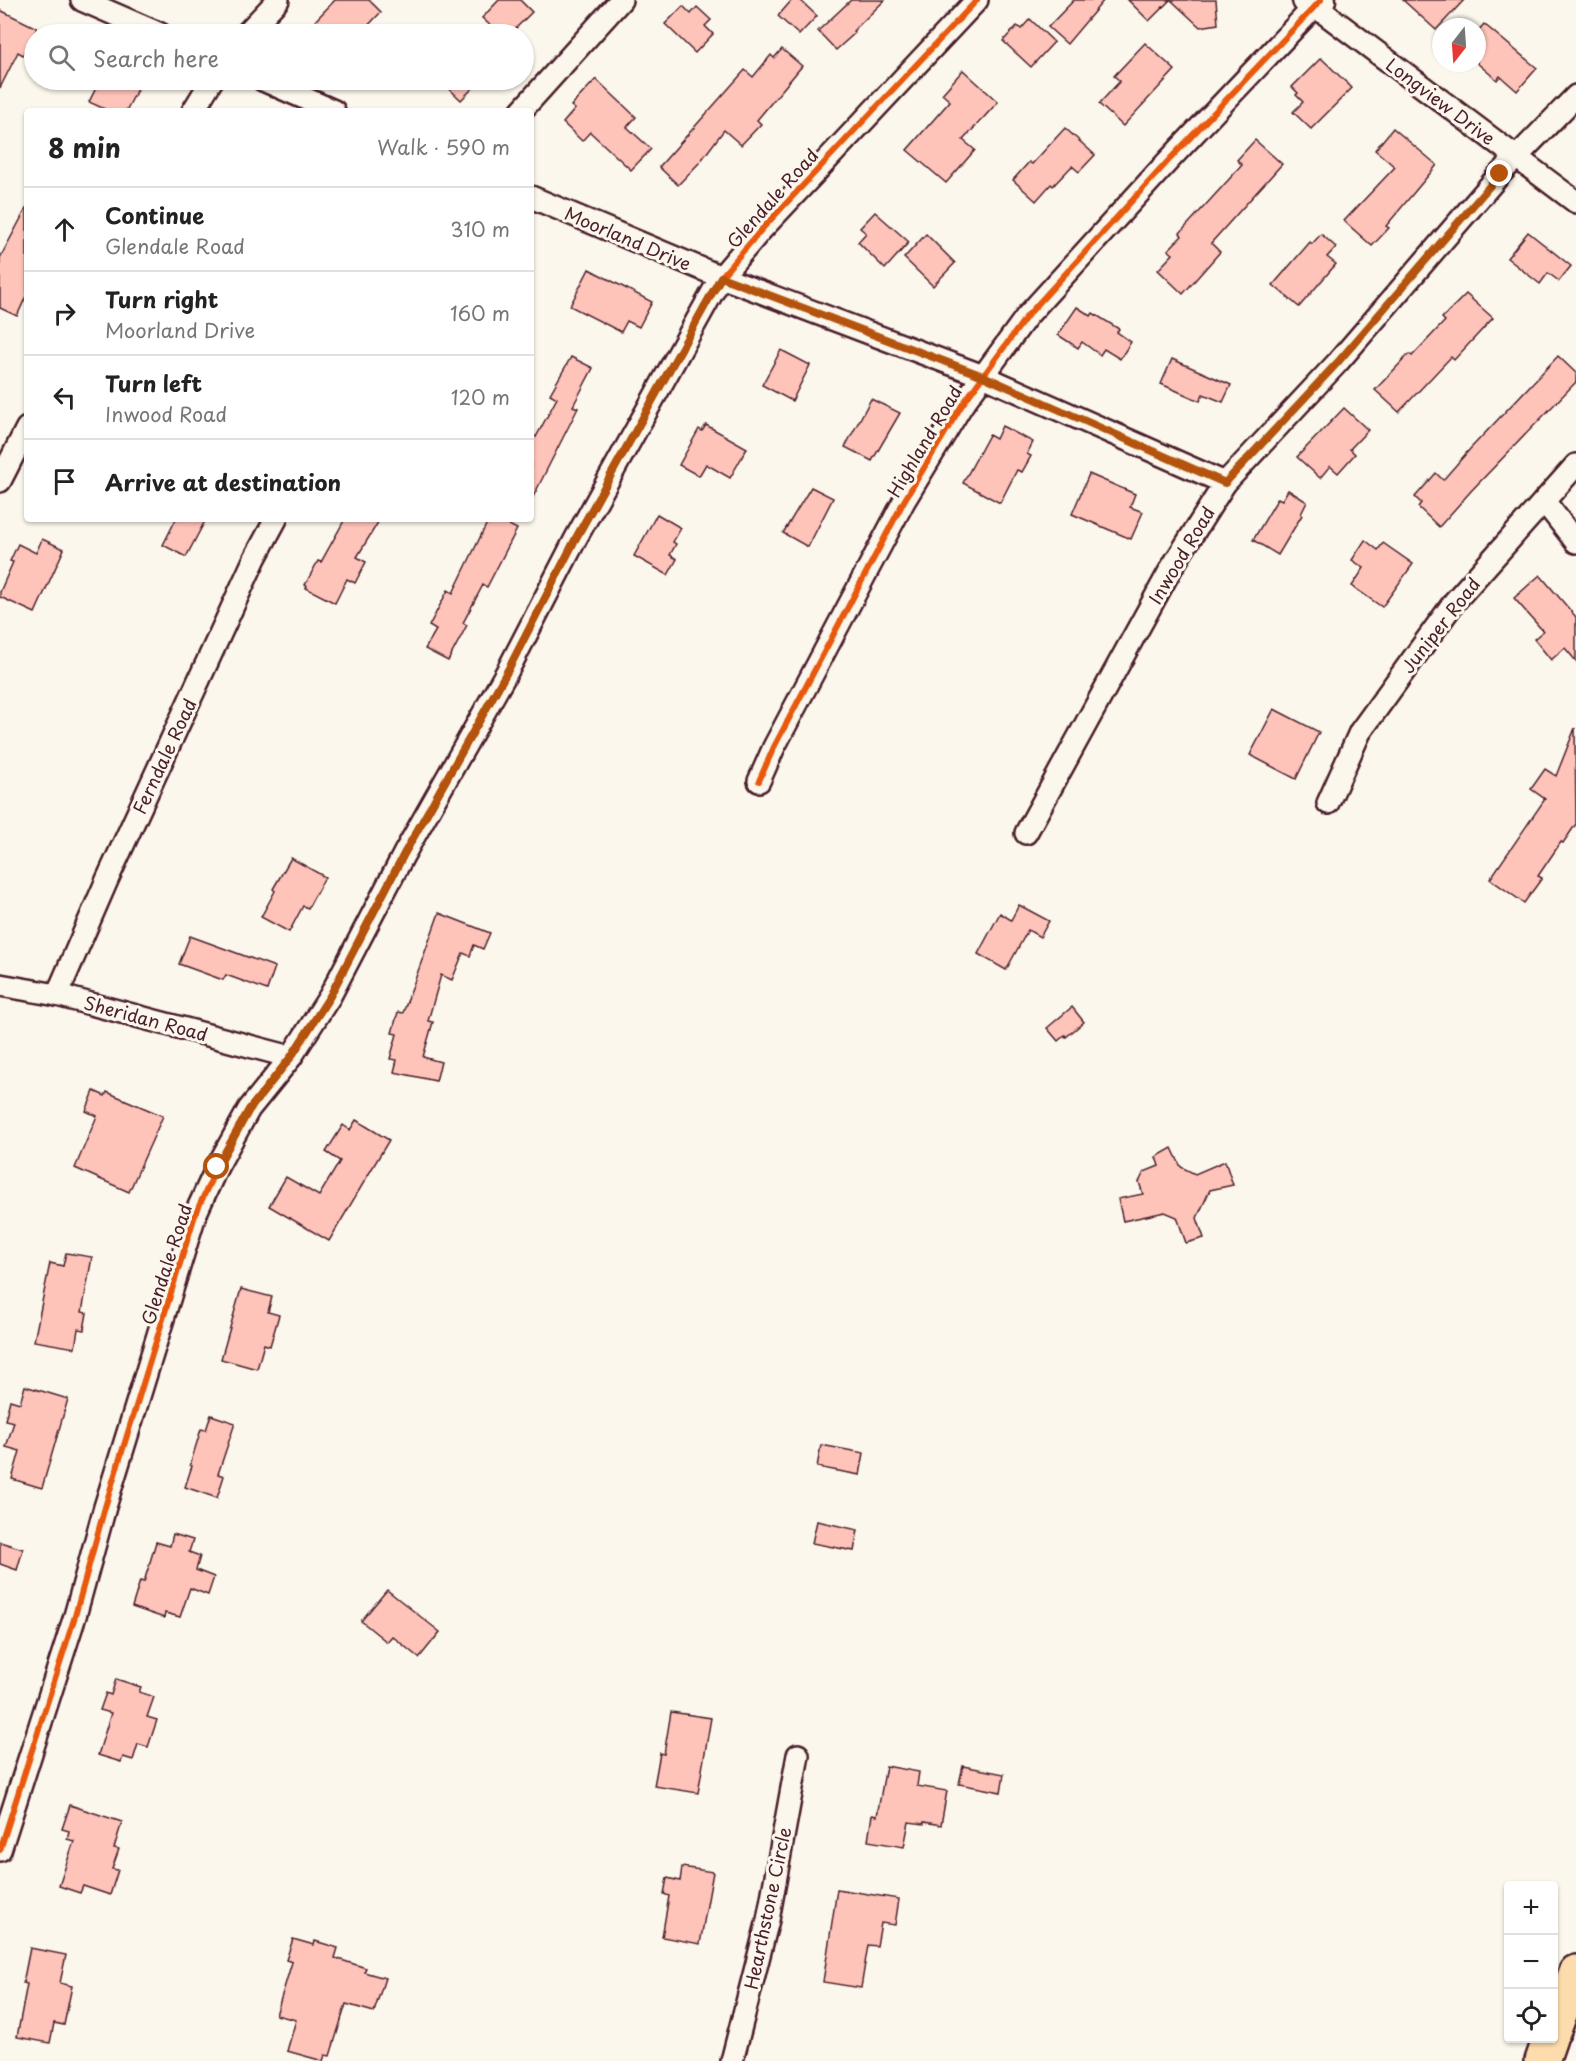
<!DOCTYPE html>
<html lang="en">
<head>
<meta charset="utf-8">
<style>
	:root { --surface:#fff; --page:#f2f2f2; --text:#222; --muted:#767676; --line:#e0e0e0 }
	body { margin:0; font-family:"Playpen Sans",sans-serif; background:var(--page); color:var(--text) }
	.controls { position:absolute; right:18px; bottom:18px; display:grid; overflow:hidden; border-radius:6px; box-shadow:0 2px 4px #0004 }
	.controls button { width:54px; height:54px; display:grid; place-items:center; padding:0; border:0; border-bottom:2px solid var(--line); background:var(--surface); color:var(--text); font:30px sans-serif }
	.compass { position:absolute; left:1432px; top:18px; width:54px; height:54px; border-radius:50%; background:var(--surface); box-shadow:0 2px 4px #0004; rotate:197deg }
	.stop { position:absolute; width:18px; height:18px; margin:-14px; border:4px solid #b45309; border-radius:50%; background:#fff }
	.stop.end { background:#b45309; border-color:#fff; box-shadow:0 2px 6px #0008 }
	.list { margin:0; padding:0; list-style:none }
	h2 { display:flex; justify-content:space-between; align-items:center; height:78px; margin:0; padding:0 24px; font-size:26px }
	h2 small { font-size:20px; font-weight:400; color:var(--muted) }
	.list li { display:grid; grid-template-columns:39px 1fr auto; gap:18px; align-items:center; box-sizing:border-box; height:84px; padding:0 24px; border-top:2px solid var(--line) }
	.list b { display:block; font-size:22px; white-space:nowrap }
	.list p { margin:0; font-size:20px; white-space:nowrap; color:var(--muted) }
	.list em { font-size:20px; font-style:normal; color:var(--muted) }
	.icon { flex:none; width:33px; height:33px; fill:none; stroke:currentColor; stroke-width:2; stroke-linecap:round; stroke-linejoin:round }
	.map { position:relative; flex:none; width:1576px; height:2061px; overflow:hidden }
	.search { position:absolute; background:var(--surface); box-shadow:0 2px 4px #0004; left:24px; top:24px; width:510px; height:66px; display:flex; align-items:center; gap:15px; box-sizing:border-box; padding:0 21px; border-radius:33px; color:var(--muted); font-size:22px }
	.panel { position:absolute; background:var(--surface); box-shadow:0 2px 4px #0004; left:24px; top:108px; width:510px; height:414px; border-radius:6px }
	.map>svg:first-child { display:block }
	.building { fill:#fec3b9; stroke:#4a1f2b; stroke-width:1.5 }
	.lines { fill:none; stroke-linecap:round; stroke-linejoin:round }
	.street-casing { stroke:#4a1f2b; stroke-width:26 }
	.secondary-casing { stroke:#4a1f2b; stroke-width:33 }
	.highway-casing { stroke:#4a1f2b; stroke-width:38 }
	.street { stroke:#fbf7ec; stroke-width:21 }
	.secondary { stroke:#fbf7ec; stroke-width:28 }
	.highway { stroke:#fcdcac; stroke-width:33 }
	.cycleway-casing { stroke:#fbf7ec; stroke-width:10 }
	.cycleway { stroke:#e8590c; stroke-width:6 }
	.route { stroke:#b45309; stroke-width:8 }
	.labels { text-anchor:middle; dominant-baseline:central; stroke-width:6; stroke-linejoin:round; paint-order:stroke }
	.street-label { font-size:18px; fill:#4a1f2b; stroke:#fbf7ec }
</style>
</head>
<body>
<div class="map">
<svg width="1576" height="2061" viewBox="0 0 1576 2061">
	<rect width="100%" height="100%" fill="#fbf7ec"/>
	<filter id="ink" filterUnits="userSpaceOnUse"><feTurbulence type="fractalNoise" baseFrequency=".0167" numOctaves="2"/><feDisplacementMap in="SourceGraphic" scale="12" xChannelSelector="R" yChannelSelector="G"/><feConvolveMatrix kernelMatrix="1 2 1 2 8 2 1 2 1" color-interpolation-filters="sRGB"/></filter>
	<g filter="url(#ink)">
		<!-- building -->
		<g class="building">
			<path d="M 335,0 L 369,0 L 381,12 L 360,34 L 329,34 L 315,21 Z"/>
			<path d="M 499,0 L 520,0 L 532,12 L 510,34 L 500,34 L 482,18 Z"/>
			<path d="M 792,0 L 800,0 L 817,16 L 799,35 L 778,16 Z"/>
			<path d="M 851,0 L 885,0 L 853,31 L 855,33 L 836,50 L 818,31 Z"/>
			<path d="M 1074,0 L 1104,0 L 1067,44 L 1048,27 Z"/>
			<path d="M 1128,0 L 1170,0 L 1149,21 Z"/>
			<path d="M 1171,0 L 1216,0 L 1218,24 L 1200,27 Z"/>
			<path d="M 1403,0 L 1464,0 L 1436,30 Z"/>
			<path d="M 683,6 L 691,14 L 697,7 L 711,20 L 705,26 L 713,34 L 695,53 L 665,24 Z"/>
			<path d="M 0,10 L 37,28 L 23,55 L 18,52 L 0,88 Z"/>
			<path d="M 1030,19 L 1054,42 L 1031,67 L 1003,41 L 1017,26 L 1021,29 Z"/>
			<path d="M 1484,24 L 1537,68 L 1517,91 L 1500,76 L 1497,80 L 1477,63 L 1477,32 Z"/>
			<path d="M 1145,43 L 1175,70 L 1123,126 L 1099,104 L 1120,81 L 1114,76 Z"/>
			<path d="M 782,49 L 802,66 L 757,120 L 761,124 L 741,145 L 724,130 L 700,162 L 678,185 L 659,167 L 745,70 L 753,77 L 771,55 L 774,58 Z"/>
			<path d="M 1321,58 L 1352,88 L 1311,129 L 1293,112 L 1303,102 L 1296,95 L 1298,93 L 1292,87 Z"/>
			<path d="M 963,70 L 998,102 L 963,140 L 975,150 L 946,183 L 907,150 L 950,101 L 942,94 Z"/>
			<path d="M 596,79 L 636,117 L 627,127 L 651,149 L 631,170 L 590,132 L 582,141 L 563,123 L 575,109 L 571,106 Z"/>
			<path d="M 100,80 L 122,80 L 138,88 L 126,111 L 109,111 L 89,102 Z"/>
			<path d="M 440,80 L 481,80 L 461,100 Z"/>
			<path d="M 1065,128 L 1095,155 L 1079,172 L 1072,166 L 1053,186 L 1051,184 L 1036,201 L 1013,180 L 1029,162 L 1032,164 Z"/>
			<path d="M 1393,128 L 1437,165 L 1386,226 L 1389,228 L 1372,246 L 1344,221 L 1395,167 L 1375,150 Z"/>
			<path d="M 1255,140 L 1282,164 L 1211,243 L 1220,252 L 1183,294 L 1158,270 L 1173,254 L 1168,250 L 1182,236 L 1180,233 L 1242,165 L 1237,160 Z"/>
			<path d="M 27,207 L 27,294 L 17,316 L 0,308 L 0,258 Z"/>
			<path d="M 875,212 L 909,242 L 885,269 L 858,242 L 866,233 L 860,228 Z"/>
			<path d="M 1528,232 L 1571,266 L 1559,281 L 1548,273 L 1540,284 L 1507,258 Z"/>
			<path d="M 926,234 L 955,263 L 933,286 L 904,258 Z"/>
			<path d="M 1321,234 L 1336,247 L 1327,257 L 1336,264 L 1299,307 L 1273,285 L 1310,242 L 1312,244 Z"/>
			<path d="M 589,269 L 652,302 L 639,327 L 627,321 L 621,332 L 570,306 Z"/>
			<path d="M 1466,294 L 1493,318 L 1454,360 L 1451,357 L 1399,412 L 1375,390 L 1409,354 L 1412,356 L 1445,321 L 1442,318 Z"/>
			<path d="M 1077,307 L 1091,316 L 1093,313 L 1119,329 L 1117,332 L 1131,342 L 1120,359 L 1104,349 L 1100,355 L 1082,342 L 1078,348 L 1058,335 Z"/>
			<path d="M 781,350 L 810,365 L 792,401 L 762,385 Z"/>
			<path d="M 1558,356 L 1576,373 L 1576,382 L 1471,491 L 1439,527 L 1418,507 L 1421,503 L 1415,497 L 1436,473 L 1443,480 L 1470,449 Z"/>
			<path d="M 571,357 L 593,368 L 573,406 L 578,408 L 531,501 L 531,434 L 536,437 L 557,398 L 550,394 Z"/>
			<path d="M 1172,359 L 1231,385 L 1223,402 L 1203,394 L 1200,401 L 1161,384 Z"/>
			<path d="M 871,399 L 900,413 L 872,461 L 845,447 Z"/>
			<path d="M 1344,408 L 1368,430 L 1350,449 L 1355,454 L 1338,473 L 1330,466 L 1320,478 L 1297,457 Z"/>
			<path d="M 706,425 L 747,448 L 730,478 L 706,464 L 699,476 L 679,465 L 699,429 L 702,431 Z"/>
			<path d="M 1002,426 L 1033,442 L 1027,454 L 1031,456 L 1022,472 L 1017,470 L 1000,503 L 963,483 L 989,435 L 996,439 Z"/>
			<path d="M 1089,474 L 1135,494 L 1130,507 L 1143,512 L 1131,539 L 1072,514 Z"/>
			<path d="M 811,487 L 833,498 L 808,547 L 783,533 Z"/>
			<path d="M 1288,490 L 1307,502 L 1301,514 L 1302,515 L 1278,555 L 1253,540 L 1278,498 L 1282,500 Z"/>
			<path d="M 657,514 L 681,528 L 673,542 L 676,544 L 670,555 L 677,559 L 668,575 L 634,556 Z"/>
			<path d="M 176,519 L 206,519 L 186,557 L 163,545 Z"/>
			<path d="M 345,519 L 380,519 L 357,557 L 366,562 L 355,583 L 347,579 L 335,603 L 306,588 L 307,586 L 305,585 L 318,561 L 321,562 Z"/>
			<path d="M 489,519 L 498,519 L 517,529 L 487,587 L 483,585 L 463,623 L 467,625 L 448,661 L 425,649 L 436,630 L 429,626 L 448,590 L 453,593 Z"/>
			<path d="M 42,539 L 64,549 L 35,613 L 0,597 L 0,592 L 13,562 L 10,561 L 18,544 L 36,553 Z"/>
			<path d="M 1365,540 L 1378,550 L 1383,543 L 1413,564 L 1382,607 L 1352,586 L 1364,568 L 1352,560 Z"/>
			<path d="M 1540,575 L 1576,617 L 1576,661 L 1565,648 L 1551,660 L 1534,639 L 1543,631 L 1514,598 Z"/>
			<path d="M 1274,709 L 1319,732 L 1296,779 L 1250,755 Z"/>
			<path d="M 1575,728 L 1576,824 L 1563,843 L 1561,842 L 1538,876 L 1542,878 L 1524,903 L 1490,879 L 1545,799 L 1531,789 L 1545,769 L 1556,776 Z"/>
			<path d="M 291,858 L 325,877 L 308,908 L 303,906 L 289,932 L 261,917 L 275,891 L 273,889 Z"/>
			<path d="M 1019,905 L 1049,921 L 1040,937 L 1028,930 L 1006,970 L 978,954 L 1000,913 L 1011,920 Z"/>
			<path d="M 439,913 L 490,933 L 483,949 L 474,945 L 470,956 L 463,953 L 452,980 L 441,975 L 428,1021 L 433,1022 L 423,1057 L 441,1062 L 436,1081 L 394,1072 L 397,1060 L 390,1059 L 397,1034 L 392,1033 L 398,1012 L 403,1013 Z"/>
			<path d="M 190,936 L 275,967 L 267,990 L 226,975 L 223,980 L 179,964 Z"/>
			<path d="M 1072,1007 L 1084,1022 L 1066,1037 L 1065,1035 L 1058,1041 L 1047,1028 Z"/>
			<path d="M 94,1091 L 105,1096 L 107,1092 L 163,1116 L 129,1192 L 75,1168 L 97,1116 L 86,1111 Z"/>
			<path d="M 356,1120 L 389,1140 L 329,1241 L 269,1206 L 286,1177 L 319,1196 L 340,1161 L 326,1152 L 343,1125 L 350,1130 Z"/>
			<path d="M 1172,1148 L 1181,1167 L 1195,1174 L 1225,1161 L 1233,1185 L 1210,1190 L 1197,1218 L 1204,1238 L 1186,1243 L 1177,1217 L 1165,1212 L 1123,1221 L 1118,1199 L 1143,1194 L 1139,1182 L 1144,1172 L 1159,1166 L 1156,1157 Z"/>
			<path d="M 66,1253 L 92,1257 L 82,1312 L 87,1313 L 84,1330 L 78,1329 L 75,1348 L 34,1341 L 50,1263 L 63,1266 Z"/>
			<path d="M 241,1289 L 272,1297 L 268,1312 L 279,1315 L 270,1346 L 264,1344 L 257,1369 L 221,1359 Z"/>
			<path d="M 25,1386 L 68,1399 L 42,1488 L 12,1479 L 20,1451 L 6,1447 L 14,1422 L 5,1420 L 10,1400 L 20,1403 Z"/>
			<path d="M 211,1415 L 235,1423 L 218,1474 L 224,1476 L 217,1498 L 185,1487 L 192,1466 L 190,1465 L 201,1429 L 206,1430 Z"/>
			<path d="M 821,1445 L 864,1453 L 860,1475 L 817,1467 Z"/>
			<path d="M 817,1521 L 858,1530 L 854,1551 L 812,1543 Z"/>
			<path d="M 173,1534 L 193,1540 L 189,1552 L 200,1556 L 196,1570 L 214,1577 L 208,1595 L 190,1588 L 180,1617 L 165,1613 L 164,1618 L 132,1607 L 140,1581 L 144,1582 L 156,1542 L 170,1546 Z"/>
			<path d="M 0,1542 L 23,1549 L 17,1570 L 0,1564 Z"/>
			<path d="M 387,1590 L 440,1632 L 419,1658 L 392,1636 L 387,1642 L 361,1621 Z"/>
			<path d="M 116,1679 L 141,1687 L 139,1692 L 154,1697 L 147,1717 L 157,1720 L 148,1747 L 138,1744 L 133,1760 L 123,1757 L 121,1762 L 98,1755 L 111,1713 L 100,1710 L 106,1693 L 111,1695 Z"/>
			<path d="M 671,1712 L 711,1718 L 698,1793 L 654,1786 L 660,1753 L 664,1754 Z"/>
			<path d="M 886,1766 L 919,1772 L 917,1786 L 947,1791 L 941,1825 L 924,1822 L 924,1824 L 909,1822 L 904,1847 L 868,1841 L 872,1815 L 877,1816 Z"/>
			<path d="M 963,1766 L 1004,1774 L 1001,1792 L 959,1784 Z"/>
			<path d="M 70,1805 L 122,1822 L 114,1848 L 119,1849 L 112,1869 L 118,1870 L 110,1895 L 83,1886 L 80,1893 L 59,1886 L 74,1841 L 67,1839 L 69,1831 L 62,1829 Z"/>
			<path d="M 682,1867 L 713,1872 L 700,1944 L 662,1937 L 669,1896 L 664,1894 L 667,1878 L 680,1881 Z"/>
			<path d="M 837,1889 L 899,1899 L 895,1925 L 881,1923 L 877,1946 L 868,1945 L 861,1988 L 823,1982 Z"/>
			<path d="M 293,1939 L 314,1945 L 315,1941 L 338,1948 L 335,1958 L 366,1968 L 364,1972 L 385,1978 L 374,2012 L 346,2004 L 330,2056 L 325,2055 L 323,2061 L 287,2051 L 296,2020 L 276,2015 L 292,1962 L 286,1960 Z"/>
			<path d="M 30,1948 L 66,1955 L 60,1983 L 72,1986 L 64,2025 L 54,2023 L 50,2043 L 17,2037 L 27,1984 L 23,1983 Z"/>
		</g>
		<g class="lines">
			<defs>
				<g id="street">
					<path d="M 82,0 L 160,34"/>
					<path d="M 246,34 L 278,0"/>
					<path d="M 263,80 L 334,111"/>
					<path d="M 193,111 L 212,80"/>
					<path d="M 521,111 L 621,0"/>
					<path d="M 531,197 L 721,277 L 983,376 L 1225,483"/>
					<path d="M 0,481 L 27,428"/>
					<path d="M 1544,501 L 1576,542"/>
					<path d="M 759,781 L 774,747 L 904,501 L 962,405 L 1027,316 L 1169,160 L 1315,6 L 1576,202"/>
					<path d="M 1328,803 L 1360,732 L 1455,601 L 1576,465"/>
					<path d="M 1026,833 L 1172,567 L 1225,483 L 1338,362 L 1500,174 L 1576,96"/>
					<path d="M 0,985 L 57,995 L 291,1057"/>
					<path d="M 57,995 L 107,880 L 255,558 L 276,519"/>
					<path d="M 0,1850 L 75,1616 L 105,1507 L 195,1215 L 217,1167 L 249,1109 L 291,1057 L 330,996 L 404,854 L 508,670 L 576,538 L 721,277 L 762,229 L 977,0"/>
					<path d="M 732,2061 L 768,1920 L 798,1755"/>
				</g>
				<path id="secondary" d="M 1307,0 L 1315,6 L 1321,0"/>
				<g id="highway">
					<path d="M 1554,2030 L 1576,1972"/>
					<path d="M 1542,2061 L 1550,2038"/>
				</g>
			</defs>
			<!-- street casing -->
			<use href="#street" class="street-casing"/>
			<!-- secondary casing -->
			<use href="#secondary" class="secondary-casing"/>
			<!-- highway casing -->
			<use href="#highway" class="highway-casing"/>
			<!-- street -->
			<use href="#street" class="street"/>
			<!-- secondary -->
			<use href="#secondary" class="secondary"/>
			<!-- highway -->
			<use href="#highway" class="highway"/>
			<defs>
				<g id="cycleway">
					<path d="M 759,781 L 774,747 L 904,501 L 962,405 L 1027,316 L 1169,160 L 1321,0"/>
					<path d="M 0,1850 L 75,1616 L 105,1507 L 195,1215 L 217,1167 L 249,1109 L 291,1057 L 330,996 L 404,854 L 508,670 L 576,538 L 721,277 L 762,229 L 977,0"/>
				</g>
			</defs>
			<!-- cycleway casing -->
			<use href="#cycleway" class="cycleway-casing"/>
			<!-- cycleway -->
			<use href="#cycleway" class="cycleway"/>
		</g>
	</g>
	<g class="lines" filter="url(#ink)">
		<!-- route -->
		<path class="route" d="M 217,1167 L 249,1110 L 291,1057 L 330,996 L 404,854 L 508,670 L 576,538 L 721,277 L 983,376 L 1225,483 L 1338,362 L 1500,174"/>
	</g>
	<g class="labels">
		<!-- street labels -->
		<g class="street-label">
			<text transform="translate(1441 101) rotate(37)">Longview Drive</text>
			<text transform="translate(772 198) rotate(-48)">Glendale Road</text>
			<text transform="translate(628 238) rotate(23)">Moorland Drive</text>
			<text transform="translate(924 441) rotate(-59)">Highland Road</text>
			<text transform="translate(1181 555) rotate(-59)">Inwood Road</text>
			<text transform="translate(1440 625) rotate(-52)">Juniper Road</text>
			<text transform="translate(164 756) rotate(-65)">Ferndale Road</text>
			<text transform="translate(146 1018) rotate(15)">Sheridan Road</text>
			<text transform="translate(166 1264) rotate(-72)">Glendale Road</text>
			<text transform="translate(767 1908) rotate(-78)">Hearthstone Circle</text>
		</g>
	</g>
</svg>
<div class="controls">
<button>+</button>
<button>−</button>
<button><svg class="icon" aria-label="locate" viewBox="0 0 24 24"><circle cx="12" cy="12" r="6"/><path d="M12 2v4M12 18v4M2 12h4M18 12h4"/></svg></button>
</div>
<svg class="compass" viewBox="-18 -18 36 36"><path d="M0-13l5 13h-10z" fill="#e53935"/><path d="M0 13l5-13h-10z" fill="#767676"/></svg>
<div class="stop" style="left:217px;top:1167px"></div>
<div class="stop end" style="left:1500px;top:174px"></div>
<div class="search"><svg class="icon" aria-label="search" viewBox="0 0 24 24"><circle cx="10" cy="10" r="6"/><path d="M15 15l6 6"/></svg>Search here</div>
<section class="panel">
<h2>8 min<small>Walk · 590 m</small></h2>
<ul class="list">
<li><svg class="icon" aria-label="ahead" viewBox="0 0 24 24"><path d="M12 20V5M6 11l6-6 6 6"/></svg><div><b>Continue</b><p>Glendale Road</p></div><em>310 m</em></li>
<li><svg class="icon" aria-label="right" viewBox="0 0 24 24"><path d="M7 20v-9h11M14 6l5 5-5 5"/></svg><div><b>Turn right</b><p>Moorland Drive</p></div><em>160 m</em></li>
<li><svg class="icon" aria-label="left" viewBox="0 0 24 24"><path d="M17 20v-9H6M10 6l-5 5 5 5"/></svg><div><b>Turn left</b><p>Inwood Road</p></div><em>120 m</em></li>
<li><svg class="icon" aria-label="arrive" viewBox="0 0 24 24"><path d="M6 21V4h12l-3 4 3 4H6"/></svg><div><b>Arrive at destination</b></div></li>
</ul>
</section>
</div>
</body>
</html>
